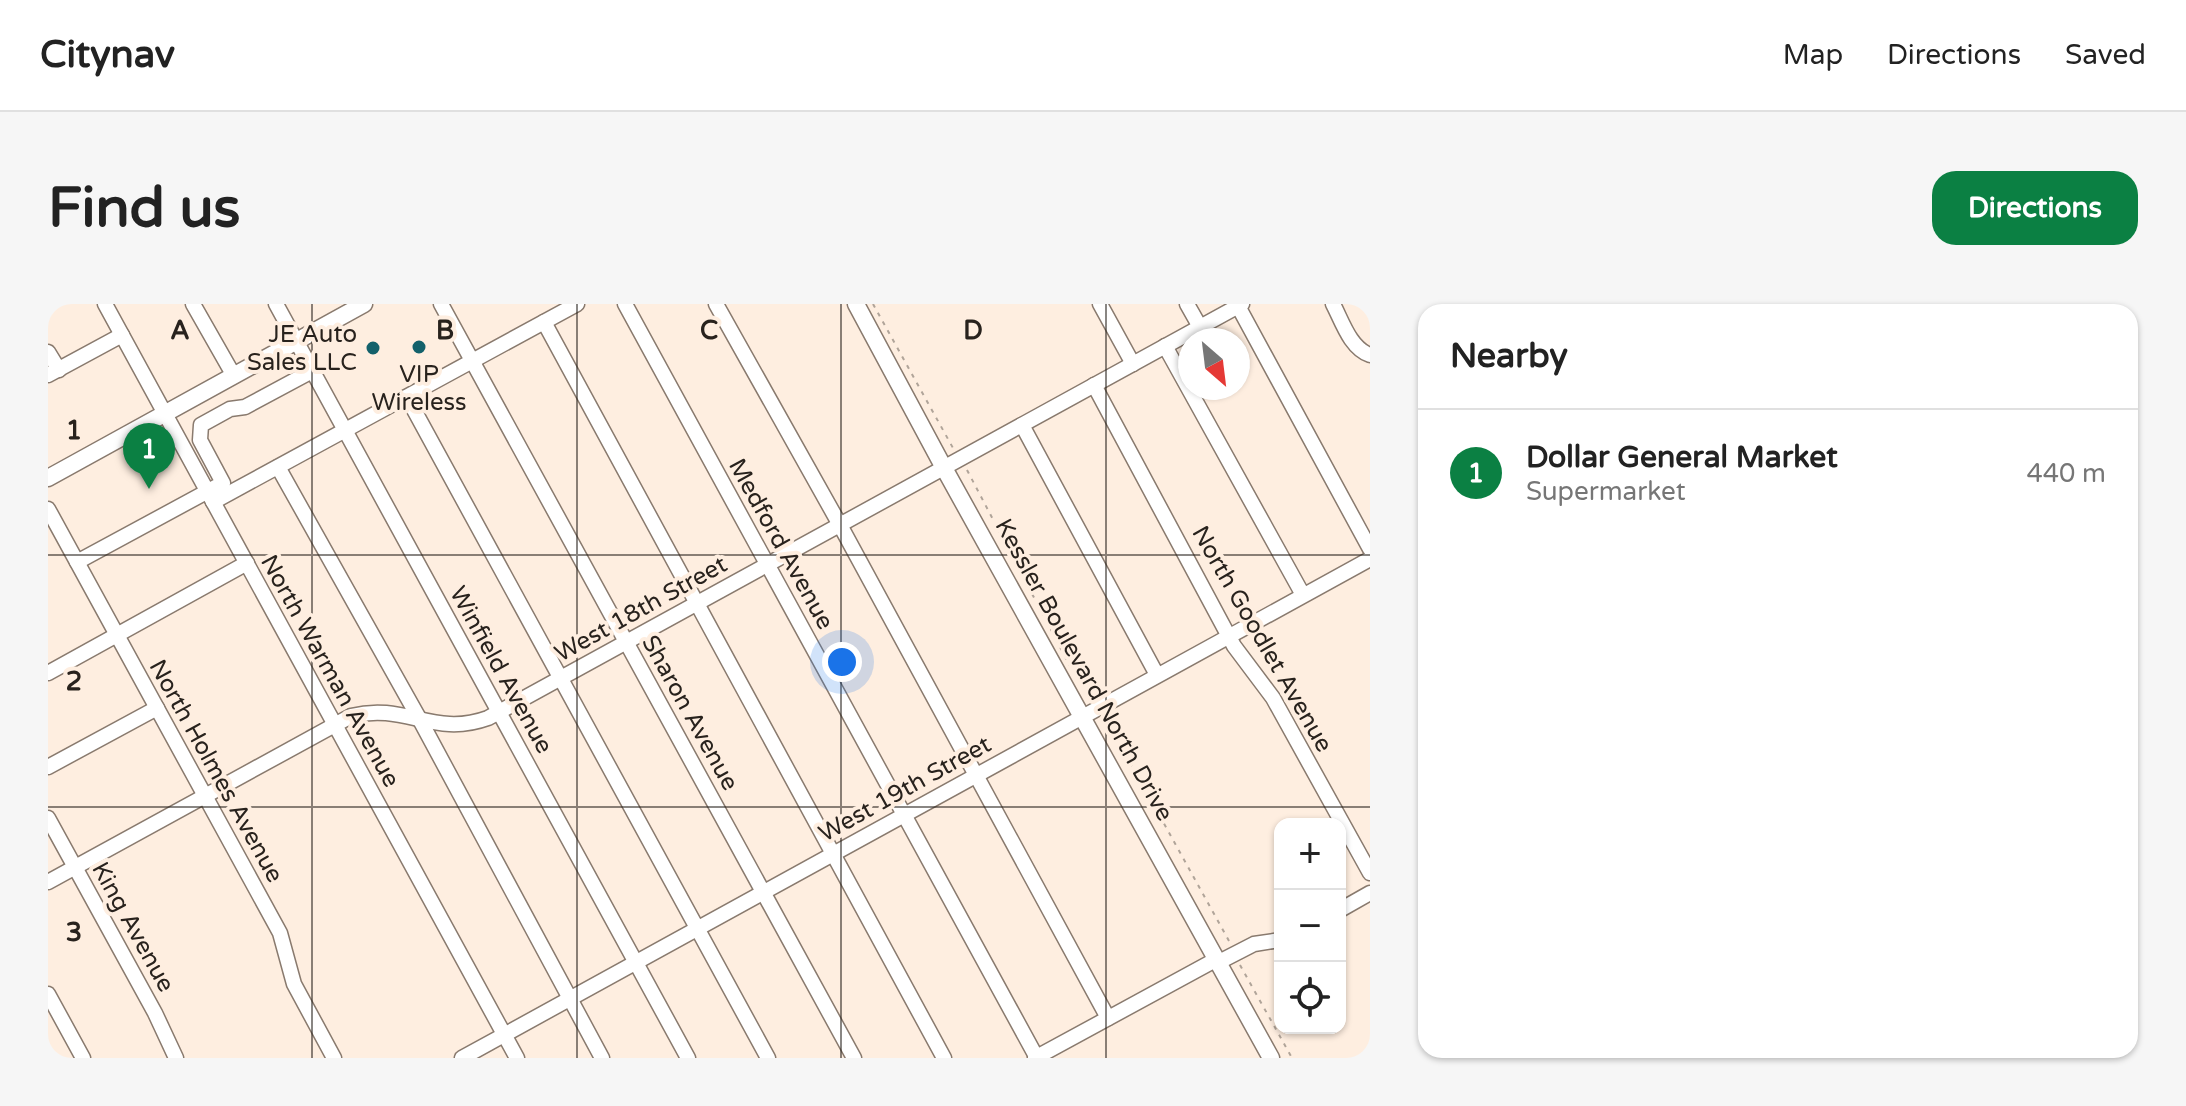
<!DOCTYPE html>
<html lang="en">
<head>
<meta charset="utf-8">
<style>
	:root { --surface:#fff; --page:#f6f6f6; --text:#222; --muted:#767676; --line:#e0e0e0; --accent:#0b8043 }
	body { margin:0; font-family:"Varela Round",sans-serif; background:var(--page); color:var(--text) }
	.controls { position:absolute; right:24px; bottom:24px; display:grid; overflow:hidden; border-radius:16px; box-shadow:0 2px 6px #0004 }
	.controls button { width:72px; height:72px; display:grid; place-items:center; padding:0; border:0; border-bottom:2px solid var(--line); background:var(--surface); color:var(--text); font:40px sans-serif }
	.compass { position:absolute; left:1130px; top:24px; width:72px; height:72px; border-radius:50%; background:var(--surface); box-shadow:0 2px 6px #0004; rotate:152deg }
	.you { position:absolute; left:794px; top:358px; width:28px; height:28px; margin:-20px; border:6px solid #fff; border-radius:50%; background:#1a73e8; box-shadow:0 0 0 12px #1a73e833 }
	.badge { display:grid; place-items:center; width:52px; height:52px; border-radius:50%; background:var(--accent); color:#fff; font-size:26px; font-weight:700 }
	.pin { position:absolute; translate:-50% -66px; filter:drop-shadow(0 2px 4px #0008) }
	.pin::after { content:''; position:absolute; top:42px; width:28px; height:24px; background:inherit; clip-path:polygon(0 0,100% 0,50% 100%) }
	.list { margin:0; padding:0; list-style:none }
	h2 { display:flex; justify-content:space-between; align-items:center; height:104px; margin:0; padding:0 32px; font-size:34px }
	h2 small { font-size:26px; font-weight:400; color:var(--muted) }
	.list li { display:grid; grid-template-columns:52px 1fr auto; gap:24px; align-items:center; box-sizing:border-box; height:128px; padding:0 32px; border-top:2px solid var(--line) }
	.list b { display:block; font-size:30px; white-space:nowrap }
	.list p { margin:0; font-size:26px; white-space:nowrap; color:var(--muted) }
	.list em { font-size:26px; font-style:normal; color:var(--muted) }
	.icon { flex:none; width:44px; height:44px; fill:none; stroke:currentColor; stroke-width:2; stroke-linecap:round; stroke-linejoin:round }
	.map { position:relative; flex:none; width:1322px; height:754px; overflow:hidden; border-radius:24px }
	header { display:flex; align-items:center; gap:48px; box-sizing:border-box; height:112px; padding:0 40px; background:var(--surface); border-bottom:2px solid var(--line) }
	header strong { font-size:38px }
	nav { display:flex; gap:44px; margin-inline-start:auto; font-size:28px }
	.intro { display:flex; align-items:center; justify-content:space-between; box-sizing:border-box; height:192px; padding:0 48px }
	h1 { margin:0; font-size:56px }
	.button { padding:20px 36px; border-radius:24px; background:var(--accent); color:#fff; font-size:28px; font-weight:700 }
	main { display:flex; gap:48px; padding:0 48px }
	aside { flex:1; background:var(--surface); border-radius:24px; box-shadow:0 2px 6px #0004 }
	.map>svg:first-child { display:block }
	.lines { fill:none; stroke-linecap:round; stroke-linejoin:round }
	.minor-casing { stroke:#897a6e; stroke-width:17 }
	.major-casing { stroke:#897a6e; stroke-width:19 }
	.path { stroke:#b0a499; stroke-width:2; stroke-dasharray:4 6; stroke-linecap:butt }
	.minor { stroke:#fff; stroke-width:14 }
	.major { stroke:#fff; stroke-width:16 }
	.grid { fill:none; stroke:#28221d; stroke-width:2; stroke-opacity:0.55 }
	.poi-dot { fill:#13616b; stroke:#feeee0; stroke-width:3 }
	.labels { text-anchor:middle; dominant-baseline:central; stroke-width:8; stroke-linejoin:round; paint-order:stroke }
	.poi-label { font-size:24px; fill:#28221d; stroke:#feeee0; text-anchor:end }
	.street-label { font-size:24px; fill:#28221d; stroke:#feeee0 }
	.grid-label { font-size:26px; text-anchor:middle; font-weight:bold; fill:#28221d; stroke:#feeee0; stroke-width:8; stroke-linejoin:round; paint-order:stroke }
</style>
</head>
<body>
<header>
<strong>Citynav</strong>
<nav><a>Map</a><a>Directions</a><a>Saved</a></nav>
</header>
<div class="intro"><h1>Find us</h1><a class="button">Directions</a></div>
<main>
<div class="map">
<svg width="1322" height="754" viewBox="0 0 1322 754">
	<rect width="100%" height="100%" fill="#feeee0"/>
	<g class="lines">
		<defs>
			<g id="minor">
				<path d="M 57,0 L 469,754"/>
				<path d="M 145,0 L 186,72"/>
				<path d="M 228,0 L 640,754"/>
				<path d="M 393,0 L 806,754"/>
				<path d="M 577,0 L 989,754"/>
				<path d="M 668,0 L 792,221 L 1060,714"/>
				<path d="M 1052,0 L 1085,60"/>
				<path d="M 1139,0 L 1152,23"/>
				<path d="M 1285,0 C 1294,17 1302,44 1322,51"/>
				<path d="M 1190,2 L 1322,245"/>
				<path d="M 496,18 L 896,754"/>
				<path d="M 1117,42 L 1255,291"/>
				<path d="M 0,48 L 11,66"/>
				<path d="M 0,71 L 74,31"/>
				<path d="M 1046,81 L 1186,342 L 1225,394 L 1322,569"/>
				<path d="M 359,93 L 720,754"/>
				<path d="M 974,121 L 1109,371"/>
				<path d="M 230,163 L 372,416 L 554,754"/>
				<path d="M 165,198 L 529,0"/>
				<path d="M 0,205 L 232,629 L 246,680 L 286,754"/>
				<path d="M 29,258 L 175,179 L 152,136 L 153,121 L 182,105 L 197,103 L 264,67"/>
				<path d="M 0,369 L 199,259"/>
				<path d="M 0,463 L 109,404"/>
				<path d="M 0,514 L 107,709 L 128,754"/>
				<path d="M 0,578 L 303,412 C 358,398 385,434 440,414 L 1194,0"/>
				<path d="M 1292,606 L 1322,589"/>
				<path d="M 1171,658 L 1206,640 L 1232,636"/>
				<path d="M 0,690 L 35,754"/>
				<path d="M 414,754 L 1322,255"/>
				<path d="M 987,754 L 1169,655"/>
			</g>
			<g id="major">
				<path d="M 808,0 L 896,164 L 1223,754"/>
				<path d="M 0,174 L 316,0"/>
			</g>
		</defs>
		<!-- minor casing -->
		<use href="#minor" class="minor-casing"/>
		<!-- major casing -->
		<use href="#major" class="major-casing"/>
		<!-- path -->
		<g class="path">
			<path d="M 825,0 L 905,144"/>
			<path d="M 919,166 L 1022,362"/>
			<path d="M 1060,414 L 1063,424 L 1181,637"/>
			<path d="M 1192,661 L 1244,754"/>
		</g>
		<!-- minor -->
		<use href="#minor" class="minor"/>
		<!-- major -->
		<use href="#major" class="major"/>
	</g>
	<!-- grid -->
	<path class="grid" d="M 264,0 L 264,754M 529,0 L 529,754M 793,0 L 793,754M 1058,0 L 1058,754M 0,251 L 1322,251M 0,503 L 1322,503"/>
	<!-- markers -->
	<g class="poi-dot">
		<circle cx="371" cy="43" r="8"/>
		<circle cx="325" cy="44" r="8"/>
	</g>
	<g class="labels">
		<!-- poi labels -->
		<g class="poi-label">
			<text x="309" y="30">JE Auto<tspan x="309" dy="28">Sales LLC</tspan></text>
			<text x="371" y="70" text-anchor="middle">VIP<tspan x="371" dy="28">Wireless</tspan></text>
		</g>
		<!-- street labels -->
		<g class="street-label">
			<text transform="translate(733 240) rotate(61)">Medford Avenue</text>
			<text transform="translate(593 305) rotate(-29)">West 18th Street</text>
			<text transform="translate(1214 335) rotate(60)">North Goodlet Avenue</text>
			<text transform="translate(453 366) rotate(61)">Winfield Avenue</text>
			<text transform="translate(1036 366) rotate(61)">Kessler Boulevard North Drive</text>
			<text transform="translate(282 367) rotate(61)">North Warman Avenue</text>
			<text transform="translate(642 409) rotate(61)">Sharon Avenue</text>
			<text transform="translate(168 467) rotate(61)">North Holmes Avenue</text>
			<text transform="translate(857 485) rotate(-29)">West 19th Street</text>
			<text transform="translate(85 623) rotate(61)">King Avenue</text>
		</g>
	</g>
	<g class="grid-label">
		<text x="132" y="35">A</text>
		<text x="397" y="35">B</text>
		<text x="661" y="35">C</text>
		<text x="925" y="35">D</text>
		<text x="26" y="135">1</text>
		<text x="26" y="386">2</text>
		<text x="26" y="637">3</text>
	</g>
</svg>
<div class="controls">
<button>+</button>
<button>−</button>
<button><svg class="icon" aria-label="locate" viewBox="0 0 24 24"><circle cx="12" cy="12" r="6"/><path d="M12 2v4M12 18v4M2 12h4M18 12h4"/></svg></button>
</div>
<svg class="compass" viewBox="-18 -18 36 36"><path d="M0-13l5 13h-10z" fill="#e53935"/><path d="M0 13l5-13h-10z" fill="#767676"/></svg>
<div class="you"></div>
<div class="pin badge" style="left:101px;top:185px">1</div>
</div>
<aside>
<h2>Nearby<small></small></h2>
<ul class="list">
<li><span class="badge">1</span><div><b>Dollar General Market</b><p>Supermarket</p></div><em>440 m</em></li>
</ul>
</aside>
</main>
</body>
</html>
